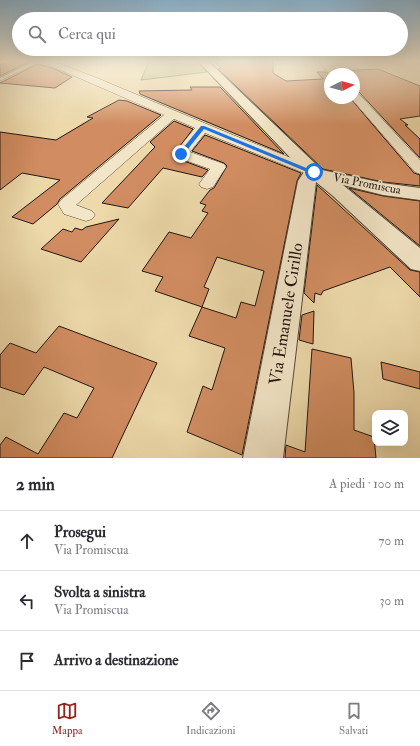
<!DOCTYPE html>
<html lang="it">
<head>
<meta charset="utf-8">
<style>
	:root { --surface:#fff; --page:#f2f2f3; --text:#2b2b33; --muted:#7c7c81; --line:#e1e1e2; --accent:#8f2418 }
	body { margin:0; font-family:"IM FELL Double Pica",serif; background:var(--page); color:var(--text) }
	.controls { position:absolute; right:12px; bottom:12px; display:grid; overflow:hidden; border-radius:8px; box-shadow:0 4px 16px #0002 }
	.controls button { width:36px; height:36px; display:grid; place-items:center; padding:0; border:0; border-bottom:1px solid var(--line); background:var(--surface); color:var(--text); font:20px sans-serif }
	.compass { position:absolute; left:324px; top:68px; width:36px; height:36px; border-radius:50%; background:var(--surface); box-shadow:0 4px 16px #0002; rotate:85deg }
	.stop { position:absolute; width:12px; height:12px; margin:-9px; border:3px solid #1a73e8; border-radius:50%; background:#fff }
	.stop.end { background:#1a73e8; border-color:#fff; box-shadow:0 1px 4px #0008 }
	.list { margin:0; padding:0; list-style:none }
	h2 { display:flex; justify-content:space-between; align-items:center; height:52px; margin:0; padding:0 16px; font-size:17px }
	h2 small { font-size:13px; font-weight:400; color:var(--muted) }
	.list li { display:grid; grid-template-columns:26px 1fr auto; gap:12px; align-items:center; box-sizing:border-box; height:60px; padding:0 16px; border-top:1px solid var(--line) }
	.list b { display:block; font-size:15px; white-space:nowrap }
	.list p { margin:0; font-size:13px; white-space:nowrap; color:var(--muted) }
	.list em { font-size:13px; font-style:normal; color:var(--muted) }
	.icon { flex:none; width:22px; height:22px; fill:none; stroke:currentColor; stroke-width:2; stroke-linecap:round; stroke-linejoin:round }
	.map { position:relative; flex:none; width:420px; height:458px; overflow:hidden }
	.search { position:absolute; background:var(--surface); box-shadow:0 4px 16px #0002; left:12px; right:12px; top:12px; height:44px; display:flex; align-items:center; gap:10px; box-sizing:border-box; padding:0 14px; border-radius:22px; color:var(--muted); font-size:15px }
	.sheet { height:232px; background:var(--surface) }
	nav { display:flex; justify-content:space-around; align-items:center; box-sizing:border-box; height:56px; border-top:1px solid var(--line); background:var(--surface); font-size:11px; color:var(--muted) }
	nav a { display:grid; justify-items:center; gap:2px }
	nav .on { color:var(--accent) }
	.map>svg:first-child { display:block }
	.green { fill:#babf87; stroke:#6e6a4c }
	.building { fill:#d18d61; stroke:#211510; fill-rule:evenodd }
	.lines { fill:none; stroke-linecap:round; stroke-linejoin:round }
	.service-casing { stroke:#544636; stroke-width:1 }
	.minor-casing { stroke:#544636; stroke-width:1 }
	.tertiary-casing { stroke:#544636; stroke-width:2 }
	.service { fill:#f3e6c8; fill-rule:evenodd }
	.minor { fill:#f3e6c8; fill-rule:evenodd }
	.tertiary { fill:#f3e6c8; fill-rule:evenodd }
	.route { fill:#1a73e8 }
	.labels { text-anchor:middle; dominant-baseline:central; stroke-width:3; stroke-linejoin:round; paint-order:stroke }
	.far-street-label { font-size:12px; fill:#211510; stroke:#f3e6c8 }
	.near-street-label { font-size:17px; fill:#211510; stroke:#f3e6c8 }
</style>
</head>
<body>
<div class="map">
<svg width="420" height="458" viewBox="0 0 420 458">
	<rect width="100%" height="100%" fill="#edd9aa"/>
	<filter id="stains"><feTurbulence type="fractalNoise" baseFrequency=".005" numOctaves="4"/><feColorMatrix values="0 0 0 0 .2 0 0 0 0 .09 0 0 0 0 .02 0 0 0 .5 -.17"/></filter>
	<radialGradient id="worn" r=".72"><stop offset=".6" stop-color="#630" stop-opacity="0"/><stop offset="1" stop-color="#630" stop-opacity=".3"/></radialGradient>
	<!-- green -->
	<path class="green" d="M 149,61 L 197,61 L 207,72 L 141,80 Z"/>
	<!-- building -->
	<g class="building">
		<path d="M 9,61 L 26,61 L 29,62 L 0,76 L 0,65 Z"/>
		<path d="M 214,61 L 273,61 L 273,73 L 286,81 L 323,79 L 317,72 L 325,72 L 330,76 L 330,98 L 350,98 L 414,173 L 420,175 L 420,186 L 383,182 L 323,169 L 218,69 L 221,68 Z"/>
		<path d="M 38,64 L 52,68 L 72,77 L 55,88 L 0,83 Z"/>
		<path d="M 378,69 L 420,86 L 420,116 L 400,119 L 408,125 L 405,125 L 420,139 L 420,158 L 359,92 L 354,91 L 354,74 L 339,74 L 338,71 Z"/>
		<path d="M 190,87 L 220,87 L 284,154 L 140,94 L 139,91 L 192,90 Z"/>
		<path d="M 119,100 L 127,101 L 161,115 L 60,199 L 57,204 L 33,224 L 12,217 L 60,180 L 22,173 L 0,190 L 0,132 L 56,140 L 93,118 L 87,117 Z"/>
		<path d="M 174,121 L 193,129 L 173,155 L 176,158 L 208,170 L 202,177 L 163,168 L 128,208 L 102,203 L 155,147 L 150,142 Z"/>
		<path d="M 205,135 L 301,173 L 297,181 L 242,455 L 187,432 L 203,386 L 212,390 L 225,348 L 189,336 L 202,307 L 155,291 L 163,277 L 142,271 L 169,232 L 191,238 L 208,213 L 202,211 L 206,205 L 200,203 L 210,190 L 214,188 L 227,166 L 224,163 L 192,151 ZM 217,257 L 264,271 L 255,306 L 241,302 L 236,318 L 202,307 L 209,289 L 204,287 Z"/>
		<path d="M 317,185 L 410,270 L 420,272 L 420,297 L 390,267 L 323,291 L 321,295 L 315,293 L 314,303 L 304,293 Z"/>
		<path d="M 349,188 L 383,196 L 420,201 L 420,246 Z"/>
		<path d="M 119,219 L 81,262 L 41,249 L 63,229 L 72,232 L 75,228 L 82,230 L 86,227 Z"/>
		<path d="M 314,311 L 313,344 L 299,340 L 302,315 Z"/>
		<path d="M 59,326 L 157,363 L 112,458 L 0,458 L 0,445 L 6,437 L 38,454 L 64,413 L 77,418 L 94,388 L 44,367 L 24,395 L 0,387 L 0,355 L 10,343 L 36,353 Z"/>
		<path d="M 312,349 L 351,358 L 354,393 L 354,430 L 374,437 L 376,458 L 285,458 L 286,445 L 305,452 Z"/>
		<path d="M 381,362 L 420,372 L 420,389 L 383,379 Z"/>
	</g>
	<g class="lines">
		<defs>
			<path id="service" d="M 35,61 L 41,61 L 0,81 L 0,78 Z"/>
			<g id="minor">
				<path d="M 40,61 L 52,61 L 97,78 L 233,135 L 319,169 L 322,172 L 319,175 L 314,177 L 309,175 L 205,133 L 190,152 L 224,164 L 226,167 L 213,187 L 207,189 L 201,187 L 199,184 L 210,169 L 176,157 L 174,154 L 195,128 L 174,119 L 76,205 L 92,211 L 95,215 L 92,219 L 86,221 L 64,214 L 58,204 L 61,200 L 164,115 Z"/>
				<path d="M 319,61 L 328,61 L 338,74 L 330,75 Z"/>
				<path d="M 354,92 L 358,93 L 420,160 L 420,174 L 415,172 L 351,98 L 354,98 Z"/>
			</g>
			<path id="tertiary" d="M 198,61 L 208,61 L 322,170 L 383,183 L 420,188 L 420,200 L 383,195 L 343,185 L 420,248 L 420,271 L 411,269 L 333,196 L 316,182 L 283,458 L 243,458 L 298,181 L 304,172 Z"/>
		</defs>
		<!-- service casing -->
		<use href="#service" class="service-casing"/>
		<!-- minor casing -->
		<use href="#minor" class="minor-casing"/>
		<!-- tertiary casing -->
		<use href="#tertiary" class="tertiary-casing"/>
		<!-- service -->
		<use href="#service" class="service"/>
		<!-- minor -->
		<use href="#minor" class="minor"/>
		<!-- tertiary -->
		<use href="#tertiary" class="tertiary"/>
	</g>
	<!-- sky -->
	<linearGradient id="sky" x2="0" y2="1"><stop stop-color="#8ab5d3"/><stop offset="0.49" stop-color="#f7eed9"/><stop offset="1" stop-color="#f7eed9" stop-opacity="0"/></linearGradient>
	<rect width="420" height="125" fill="url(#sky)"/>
	<!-- route -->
	<path class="route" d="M 201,126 L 204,126 L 316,172 L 312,174 L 204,129 L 183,155 L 179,155 L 179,153 Z"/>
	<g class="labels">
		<!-- far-street labels -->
		<g class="far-street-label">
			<text transform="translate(367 184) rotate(11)">Via Promiscua</text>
		</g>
		<!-- near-street labels -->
		<g class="near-street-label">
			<text transform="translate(286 314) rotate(-81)">Via Emanuele Cirillo</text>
		</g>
	</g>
	<rect width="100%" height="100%" filter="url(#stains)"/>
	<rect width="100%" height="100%" fill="url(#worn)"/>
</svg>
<div class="controls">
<button><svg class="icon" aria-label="layers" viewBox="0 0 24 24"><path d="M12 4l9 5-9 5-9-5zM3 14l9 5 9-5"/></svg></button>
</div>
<svg class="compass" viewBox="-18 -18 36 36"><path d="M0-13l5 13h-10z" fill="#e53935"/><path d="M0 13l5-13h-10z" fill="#7c7c81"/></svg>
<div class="stop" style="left:314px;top:172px"></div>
<div class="stop end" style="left:181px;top:154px"></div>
<div class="search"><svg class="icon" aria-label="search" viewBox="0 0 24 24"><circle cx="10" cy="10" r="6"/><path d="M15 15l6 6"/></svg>Cerca qui</div>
</div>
<section class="sheet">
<h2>2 min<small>A piedi · 100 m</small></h2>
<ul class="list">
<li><svg class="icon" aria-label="ahead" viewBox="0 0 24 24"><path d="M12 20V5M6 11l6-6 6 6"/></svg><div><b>Prosegui</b><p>Via Promiscua</p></div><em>70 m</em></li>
<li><svg class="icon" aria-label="left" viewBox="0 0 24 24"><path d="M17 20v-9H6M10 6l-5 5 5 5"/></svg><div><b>Svolta a sinistra</b><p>Via Promiscua</p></div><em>30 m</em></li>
<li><svg class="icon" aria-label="arrive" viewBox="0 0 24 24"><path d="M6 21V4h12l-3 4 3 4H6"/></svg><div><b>Arrivo a destinazione</b></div></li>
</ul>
</section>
<nav>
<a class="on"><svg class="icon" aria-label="map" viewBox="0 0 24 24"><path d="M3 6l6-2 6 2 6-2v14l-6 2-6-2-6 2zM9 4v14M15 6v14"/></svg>Mappa</a>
<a><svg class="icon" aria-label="directions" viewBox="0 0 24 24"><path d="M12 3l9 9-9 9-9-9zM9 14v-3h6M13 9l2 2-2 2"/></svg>Indicazioni</a>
<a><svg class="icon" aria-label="saved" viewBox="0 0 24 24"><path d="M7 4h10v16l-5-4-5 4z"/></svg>Salvati</a>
</nav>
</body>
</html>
